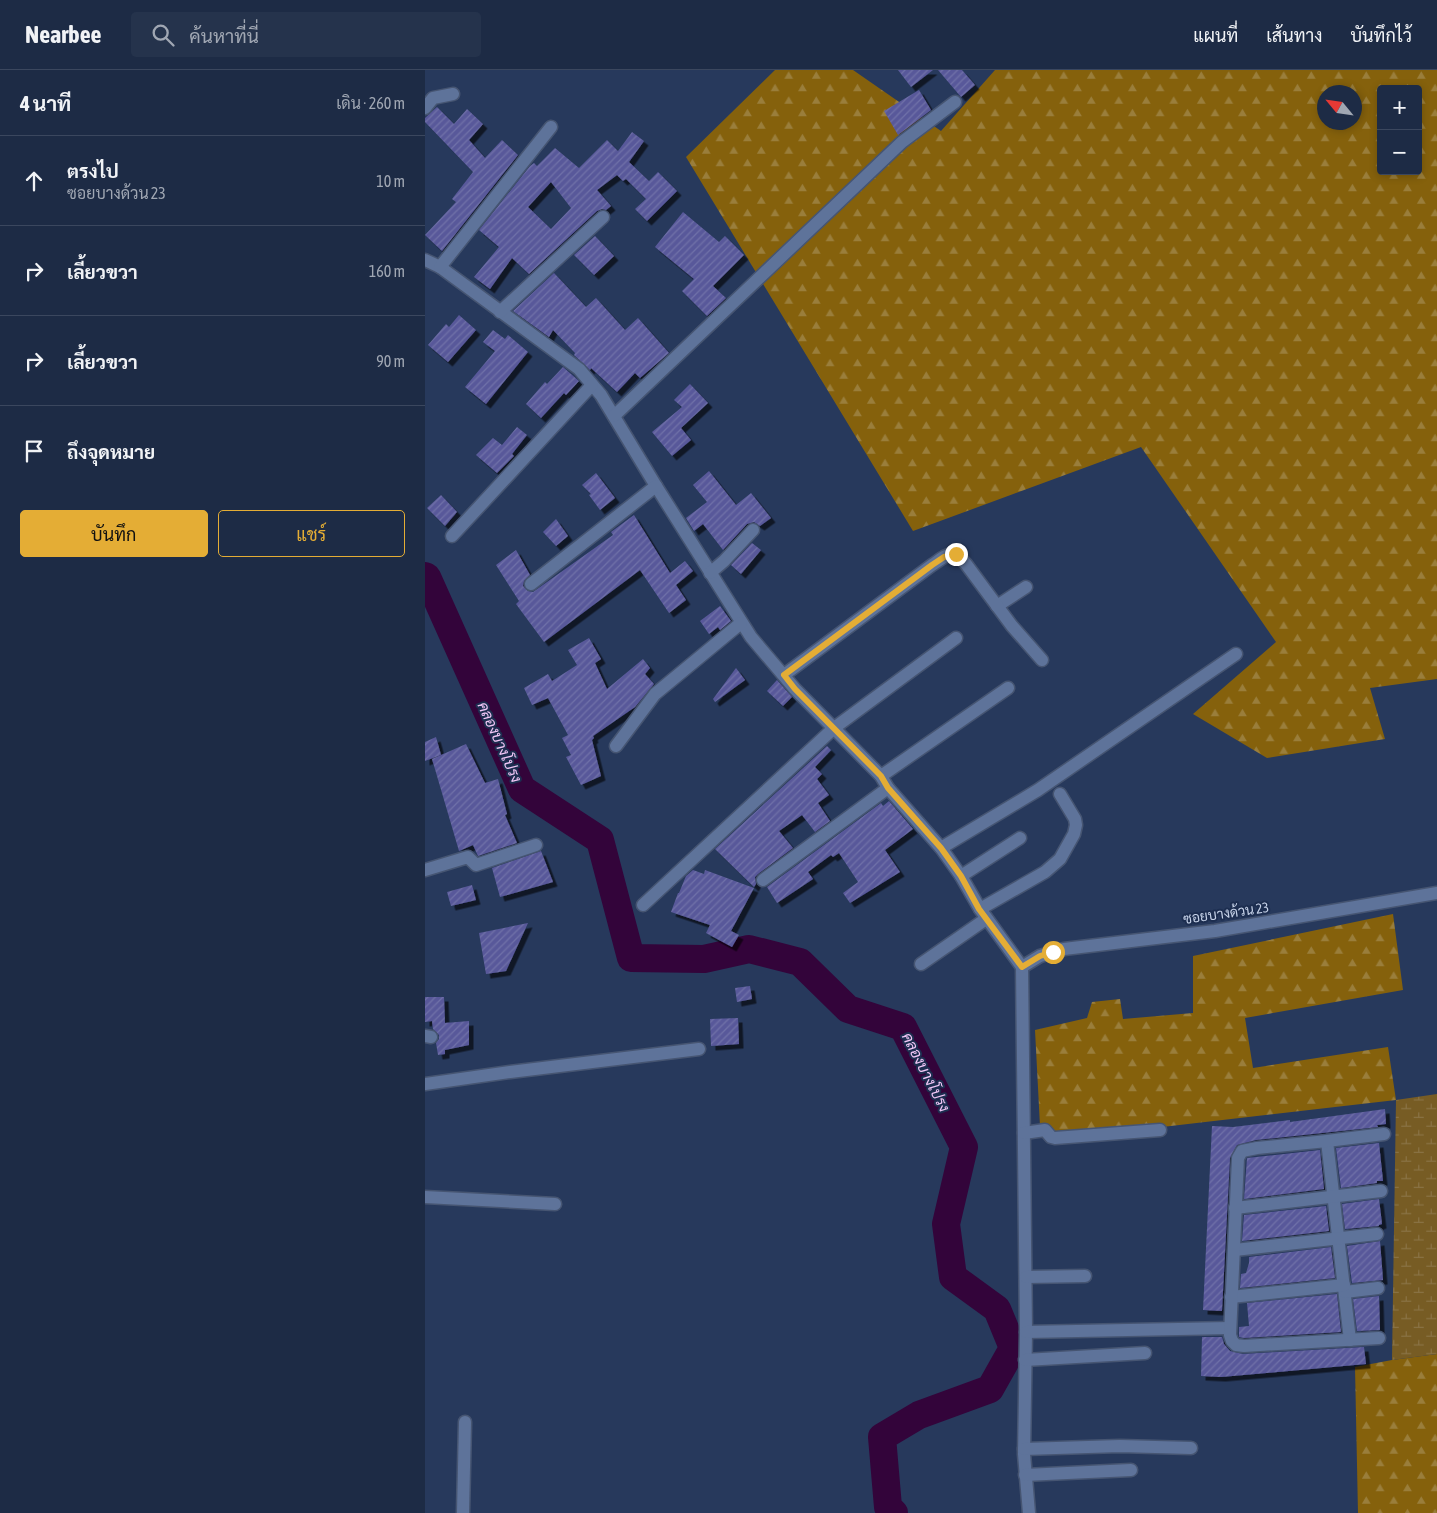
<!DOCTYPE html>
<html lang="th">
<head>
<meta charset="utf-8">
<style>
	:root { --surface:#1d2b45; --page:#25334c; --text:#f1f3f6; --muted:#a0a7b3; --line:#3b475e; --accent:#e4ad35 }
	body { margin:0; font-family:"Asap Condensed",Sarabun,sans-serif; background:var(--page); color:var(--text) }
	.controls { position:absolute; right:15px; top:15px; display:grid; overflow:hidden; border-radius:5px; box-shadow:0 2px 8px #0003 }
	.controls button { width:45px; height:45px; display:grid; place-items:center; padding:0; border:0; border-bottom:1px solid var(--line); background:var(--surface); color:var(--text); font:25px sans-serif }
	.compass { position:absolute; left:892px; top:15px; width:45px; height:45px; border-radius:50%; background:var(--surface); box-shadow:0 2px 8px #0003; rotate:299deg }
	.stop { position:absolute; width:15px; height:15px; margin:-11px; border:4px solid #e4ad35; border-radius:50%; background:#fff }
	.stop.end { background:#e4ad35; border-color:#fff; box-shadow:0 1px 5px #0008 }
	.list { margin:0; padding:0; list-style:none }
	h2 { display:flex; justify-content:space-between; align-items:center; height:65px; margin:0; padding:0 20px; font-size:21px }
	h2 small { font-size:16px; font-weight:400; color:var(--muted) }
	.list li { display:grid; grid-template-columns:32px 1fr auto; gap:15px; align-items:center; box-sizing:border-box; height:90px; padding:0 20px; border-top:1px solid var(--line) }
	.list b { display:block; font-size:19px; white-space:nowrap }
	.list p { margin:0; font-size:16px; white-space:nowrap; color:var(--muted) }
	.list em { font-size:16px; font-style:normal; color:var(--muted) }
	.actions { display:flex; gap:10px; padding:15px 20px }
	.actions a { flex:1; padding:11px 0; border:1px solid var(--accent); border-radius:5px; text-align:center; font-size:18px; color:var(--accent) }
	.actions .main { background:var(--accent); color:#111 }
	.icon { flex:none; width:28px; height:28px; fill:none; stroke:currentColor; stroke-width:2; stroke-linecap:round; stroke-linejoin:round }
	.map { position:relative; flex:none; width:1012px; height:1443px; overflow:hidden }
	header { display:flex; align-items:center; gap:30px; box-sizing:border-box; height:70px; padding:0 25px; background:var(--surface); border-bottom:1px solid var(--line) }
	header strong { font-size:24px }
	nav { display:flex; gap:28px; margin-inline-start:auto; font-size:18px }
	.search { width:350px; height:45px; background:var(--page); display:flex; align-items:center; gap:12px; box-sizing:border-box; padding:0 18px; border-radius:5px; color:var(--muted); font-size:19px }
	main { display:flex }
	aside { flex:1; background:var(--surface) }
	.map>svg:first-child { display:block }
	.forest { fill:url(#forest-firs); fill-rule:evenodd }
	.wetland { fill:url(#wetland-marsh) }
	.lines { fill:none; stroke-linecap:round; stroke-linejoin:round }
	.river { stroke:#33043a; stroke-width:28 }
	.building { fill:url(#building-hatch); fill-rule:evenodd; filter:url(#shadow) }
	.minor-casing { stroke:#465572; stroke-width:15 }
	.minor { stroke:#5e739a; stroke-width:12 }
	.route { stroke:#e4ad35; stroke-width:6 }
	.labels { text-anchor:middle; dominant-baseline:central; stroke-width:4; stroke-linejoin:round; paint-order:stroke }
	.street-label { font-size:14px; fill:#c6d2e8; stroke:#1d2e50 }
	.water-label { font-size:15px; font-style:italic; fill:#f2c7f7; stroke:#1d2e50 }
</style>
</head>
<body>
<header>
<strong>Nearbee</strong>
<div class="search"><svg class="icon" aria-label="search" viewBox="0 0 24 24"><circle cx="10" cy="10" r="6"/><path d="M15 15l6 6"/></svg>ค้นหาที่นี่</div>
<nav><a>แผนที่</a><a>เส้นทาง</a><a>บันทึกไว้</a></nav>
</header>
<main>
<aside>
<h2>4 นาที<small>เดิน · 260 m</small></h2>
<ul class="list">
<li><svg class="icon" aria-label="ahead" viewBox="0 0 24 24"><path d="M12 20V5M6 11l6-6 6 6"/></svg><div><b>ตรงไป</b><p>ซอยบางด้วน 23</p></div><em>10 m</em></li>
<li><svg class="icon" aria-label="right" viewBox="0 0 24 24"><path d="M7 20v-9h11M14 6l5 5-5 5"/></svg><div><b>เลี้ยวขวา</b></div><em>160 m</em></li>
<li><svg class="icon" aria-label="right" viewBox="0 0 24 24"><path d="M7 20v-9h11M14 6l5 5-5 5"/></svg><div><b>เลี้ยวขวา</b></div><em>90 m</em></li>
<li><svg class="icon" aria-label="arrive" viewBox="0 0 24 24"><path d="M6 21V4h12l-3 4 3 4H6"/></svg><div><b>ถึงจุดหมาย</b></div></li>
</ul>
<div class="actions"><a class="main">บันทึก</a><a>แชร์</a></div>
</aside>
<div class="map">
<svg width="1012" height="1443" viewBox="0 0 1012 1443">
	<defs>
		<pattern id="forest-firs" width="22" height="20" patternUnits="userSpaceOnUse" patternTransform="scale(1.25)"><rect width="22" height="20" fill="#85610c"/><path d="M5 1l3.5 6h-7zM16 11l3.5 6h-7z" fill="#9a7e3b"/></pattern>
		<pattern id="wetland-marsh" width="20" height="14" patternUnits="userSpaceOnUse" patternTransform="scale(1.25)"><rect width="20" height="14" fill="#775c24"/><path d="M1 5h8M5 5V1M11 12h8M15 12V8" fill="none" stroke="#897244"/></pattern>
		<pattern id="building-hatch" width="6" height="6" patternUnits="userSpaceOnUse" patternTransform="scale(1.25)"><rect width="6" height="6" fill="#59599a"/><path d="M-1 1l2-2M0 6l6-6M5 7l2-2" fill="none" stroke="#6f70a8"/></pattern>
		<filter id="shadow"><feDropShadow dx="4.5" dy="4.5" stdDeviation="0" flood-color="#0009"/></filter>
	</defs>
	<rect width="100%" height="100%" fill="#27395c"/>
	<!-- forest -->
	<g class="forest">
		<path d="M 350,0 L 428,0 L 516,61 L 570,0 L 1012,0 L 1012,609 L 945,618 L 960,669 L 842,688 L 768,644 L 851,572 L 716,377 L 488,461 L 261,87 ZM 956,19 L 993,19 L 993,101 L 956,101 ZM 899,22 L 929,22 L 929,52 L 899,52 Z"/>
		<path d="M 968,844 L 978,920 L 820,948 L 828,998 L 963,977 L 971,1030 L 625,1070 L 615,1056 L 610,960 L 662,948 L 667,932 L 695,929 L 698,949 L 768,943 L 768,886 Z"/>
		<path d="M 1012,1284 L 1012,1443 L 933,1443 L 930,1297 L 967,1290 Z"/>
	</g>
	<!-- wetland -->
	<path class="wetland" d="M 1012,1024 L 1012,1284 L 967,1290 L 971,1030 Z"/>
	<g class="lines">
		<!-- river -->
		<path class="river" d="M 0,506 L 2,507 L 97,719 L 175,770 L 206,888 L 279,889 L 324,879 L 375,892 L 423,939 L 478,957 L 539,1077 L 521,1154 L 528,1207 L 572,1239 L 588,1278 L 565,1319 L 494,1345 L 457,1367 L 463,1437 L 469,1443"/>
	</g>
	<!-- building -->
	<g class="building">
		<path d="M 473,0 L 508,0 L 486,17 Z"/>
		<path d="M 513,0 L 537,0 L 550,15 L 536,27 Z"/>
		<path d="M 494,20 L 506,40 L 473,65 L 459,41 Z"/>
		<path d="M 12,37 L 29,54 L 42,39 L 58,54 L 44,70 L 60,88 L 77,70 L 93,85 L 17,181 L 0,165 L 31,132 L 27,129 L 48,102 L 0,52 L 0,48 Z"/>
		<path d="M 207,62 L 219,71 L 204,92 L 224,111 L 233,102 L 252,121 L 222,151 L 210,139 L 221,129 L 201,109 L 198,111 L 192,105 L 172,120 L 186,136 L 181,140 L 177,139 L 172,141 L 104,204 L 87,188 L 65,219 L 49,207 L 74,177 L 54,160 L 105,96 L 109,93 L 112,96 L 130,78 L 154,98 L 182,70 L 193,81 ZM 126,112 L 146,138 L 126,159 L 103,137 Z"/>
		<path d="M 258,142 L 294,172 L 300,166 L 319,185 L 288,216 L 301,228 L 282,246 L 257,221 L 269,209 L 230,177 Z"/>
		<path d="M 170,166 L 189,186 L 169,205 L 149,185 Z"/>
		<path d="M 129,203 L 161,237 L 171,228 L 200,260 L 213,248 L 244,283 L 215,308 L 210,303 L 192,322 L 166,298 L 165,300 L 149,285 L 150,283 L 128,260 L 124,267 L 88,241 Z"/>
		<path d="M 34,245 L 51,260 L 23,292 L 3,275 L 21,254 L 24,257 Z"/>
		<path d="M 68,260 L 80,269 L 83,265 L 103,282 L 61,334 L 40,317 L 70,281 L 58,272 Z"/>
		<path d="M 138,297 L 154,311 L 141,325 L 139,323 L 116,348 L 101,334 L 120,312 L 122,314 Z"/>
		<path d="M 265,314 L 283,333 L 256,358 L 266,370 L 247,386 L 227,362 L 257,337 L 249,330 Z"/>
		<path d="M 92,357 L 102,365 L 87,384 L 89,386 L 72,403 L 51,385 L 68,368 L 77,375 Z"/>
		<path d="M 284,401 L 311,435 L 326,423 L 346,448 L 335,456 L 329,452 L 322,454 L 298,480 L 278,454 L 269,461 L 261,448 L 282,432 L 268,415 Z"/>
		<path d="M 171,403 L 190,428 L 175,440 L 164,425 L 166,424 L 157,415 Z"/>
		<path d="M 16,425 L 32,442 L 20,456 L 2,438 Z"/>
		<path d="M 209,445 L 245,503 L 260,491 L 268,501 L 251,515 L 261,530 L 244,543 L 215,500 L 119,572 L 91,534 L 94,531 L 71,495 L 91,480 L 105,505 L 99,511 L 98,516 L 103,521 L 108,522 L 188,465 L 186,462 Z"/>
		<path d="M 131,449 L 143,466 L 131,476 L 118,462 Z"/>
		<path d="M 327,473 L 336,480 L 316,504 L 306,495 Z"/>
		<path d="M 295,536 L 306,551 L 295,560 L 293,557 L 284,564 L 275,551 Z"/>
		<path d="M 164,568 L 176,589 L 170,593 L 182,619 L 218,589 L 225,598 L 220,604 L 229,614 L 210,637 L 168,666 L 169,668 L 167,670 L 176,706 L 156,715 L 141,687 L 146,685 L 137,668 L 143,665 L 123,628 L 107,635 L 99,618 L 123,604 L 127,611 L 152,595 L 143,580 Z"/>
		<path d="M 311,598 L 320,610 L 290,632 L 288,629 Z"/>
		<path d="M 352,610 L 367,627 L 358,636 L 342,621 Z"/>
		<path d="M 11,667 L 16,685 L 0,691 L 0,672 Z"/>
		<path d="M 41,674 L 60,713 L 73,709 L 82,744 L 80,745 L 92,773 L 53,786 L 48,775 L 34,781 L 7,689 Z"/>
		<path d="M 402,676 L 406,680 L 390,697 L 397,704 L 392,709 L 404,725 L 393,733 L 405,751 L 390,762 L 377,745 L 354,761 L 368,778 L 333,804 L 330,807 L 331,814 L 329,817 L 290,779 Z"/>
		<path d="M 464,731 L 488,759 L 460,780 L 475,802 L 425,833 L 418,823 L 433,812 L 414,783 L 408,787 L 406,785 L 383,802 L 388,809 L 352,833 L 342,817 L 456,733 L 458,736 Z"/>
		<path d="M 116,781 L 128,812 L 75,827 L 67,798 Z"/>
		<path d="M 268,800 L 279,804 L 280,800 L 329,818 L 306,861 L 314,865 L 307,877 L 281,863 L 285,855 L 246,842 L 253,823 L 254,823 L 261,806 Z"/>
		<path d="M 47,815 L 51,830 L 26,836 L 22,822 Z"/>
		<path d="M 103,853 L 81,901 L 61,904 L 54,863 Z"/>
		<path d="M 325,916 L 327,929 L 312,932 L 310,918 Z"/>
		<path d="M 0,927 L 19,927 L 20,953 L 44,951 L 44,975 L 20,980 L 20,984 L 13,985 L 11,973 L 14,969 L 14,965 L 8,959 L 7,951 L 0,952 Z"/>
		<path d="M 313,948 L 314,974 L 286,976 L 285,949 Z"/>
		<path d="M 960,1039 L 961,1054 L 952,1055 L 953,1057 L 831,1070 L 812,1075 L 805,1088 L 797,1241 L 778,1240 L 787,1056 L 808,1057 L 865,1050 L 865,1052 Z"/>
		<path d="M 954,1073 L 958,1111 L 952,1111 L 952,1113 L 916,1118 L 911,1078 Z"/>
		<path d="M 895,1080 L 899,1119 L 819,1129 L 822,1088 Z"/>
		<path d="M 954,1129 L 957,1154 L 954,1155 L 954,1156 L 920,1159 L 917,1134 Z"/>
		<path d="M 901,1136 L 904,1161 L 817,1171 L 819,1145 Z"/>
		<path d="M 955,1171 L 958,1210 L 927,1213 L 922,1176 Z"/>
		<path d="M 906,1177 L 910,1208 L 815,1218 L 816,1204 L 821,1203 L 824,1193 L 824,1187 Z"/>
		<path d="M 912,1224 L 916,1262 L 819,1268 L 814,1267 L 814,1257 L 824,1256 L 822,1233 Z"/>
		<path d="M 954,1226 L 955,1260 L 932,1261 L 928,1229 Z"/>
		<path d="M 777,1267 L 797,1267 L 799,1274 L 805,1281 L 818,1284 L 939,1277 L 941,1294 L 796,1307 L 776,1306 Z"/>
	</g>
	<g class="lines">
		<defs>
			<g id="minor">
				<path d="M 0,38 L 8,28 L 28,24"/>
				<path d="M 0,190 L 15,197 L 154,299 L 176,325 L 231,416 L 326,567 L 370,619 L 456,706 L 463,718 L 516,778 L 536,806 L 555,839 L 597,897 L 601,1262 L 599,1384 L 604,1443"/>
				<path d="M 15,197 L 126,57"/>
				<path d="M 75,242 L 178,147"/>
				<path d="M 189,346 L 477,72 L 530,32"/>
				<path d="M 27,466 L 167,315"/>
				<path d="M 285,503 L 299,491 L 328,460"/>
				<path d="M 106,514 L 231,416"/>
				<path d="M 572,536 L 601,517"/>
				<path d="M 359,605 L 507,495 C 522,485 527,478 541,494 L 587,556 L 617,590"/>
				<path d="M 191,676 L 230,624 L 316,553"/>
				<path d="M 456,706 L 583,618"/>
				<path d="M 516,778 L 613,720 L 811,584"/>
				<path d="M 0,800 L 43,787 L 51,795 L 111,775"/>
				<path d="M 536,806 L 595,768"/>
				<path d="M 338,810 L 463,718"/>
				<path d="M 218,835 L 409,658 L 531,568"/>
				<path d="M 555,839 L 620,802 L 635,789 L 649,764 L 651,755 L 650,749 L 635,724"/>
				<path d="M 496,894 L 561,849"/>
				<path d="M 597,897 L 615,886 L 639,879 L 790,861 L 1012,823"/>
				<path d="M 0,966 L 6,967"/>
				<path d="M 0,1014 L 85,1002 L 274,979"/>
				<path d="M 599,1063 L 620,1060 L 626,1067 L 630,1068 L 735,1060"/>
				<path d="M 902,1071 L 925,1270"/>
				<path d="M 0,1127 L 130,1134"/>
				<path d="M 810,1138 L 956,1121"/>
				<path d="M 810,1180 L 952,1164"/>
				<path d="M 601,1207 L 660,1206"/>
				<path d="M 920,1222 L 953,1218"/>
				<path d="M 806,1227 L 919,1215"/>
				<path d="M 601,1262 L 805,1258"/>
				<path d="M 954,1268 L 819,1276 L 811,1275 L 807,1271 L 805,1265 L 813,1088 L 817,1081 L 832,1078 L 902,1071 L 959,1064"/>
				<path d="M 600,1290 L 720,1283"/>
				<path d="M 599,1379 L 695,1376 L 766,1378"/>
				<path d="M 600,1405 L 706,1400"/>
				<path d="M 38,1443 L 40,1352"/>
			</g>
		</defs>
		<!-- minor casing -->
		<use href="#minor" class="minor-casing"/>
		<!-- minor -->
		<use href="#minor" class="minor"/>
	</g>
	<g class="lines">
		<!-- route -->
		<path class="route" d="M 531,484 L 519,487 L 507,495 L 359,605 L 370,619 L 456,706 L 463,718 L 516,778 L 536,806 L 554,839 L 597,897 L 615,886 L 628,882"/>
	</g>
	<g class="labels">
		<!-- street labels -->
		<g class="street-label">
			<text transform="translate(801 843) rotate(-8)">ซอยบางด้วน 23</text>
		</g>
		<!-- water labels -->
		<g class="water-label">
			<text transform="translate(75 672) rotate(66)">คลองบางโปรง</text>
			<text transform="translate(501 1002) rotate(63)">คลองบางโปรง</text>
		</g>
	</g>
</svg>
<div class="controls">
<button>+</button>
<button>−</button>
</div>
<svg class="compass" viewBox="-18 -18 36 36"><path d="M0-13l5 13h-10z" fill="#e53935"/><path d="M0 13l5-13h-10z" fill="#a0a7b3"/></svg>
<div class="stop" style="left:628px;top:882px"></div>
<div class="stop end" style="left:531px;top:484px"></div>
</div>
</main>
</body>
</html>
